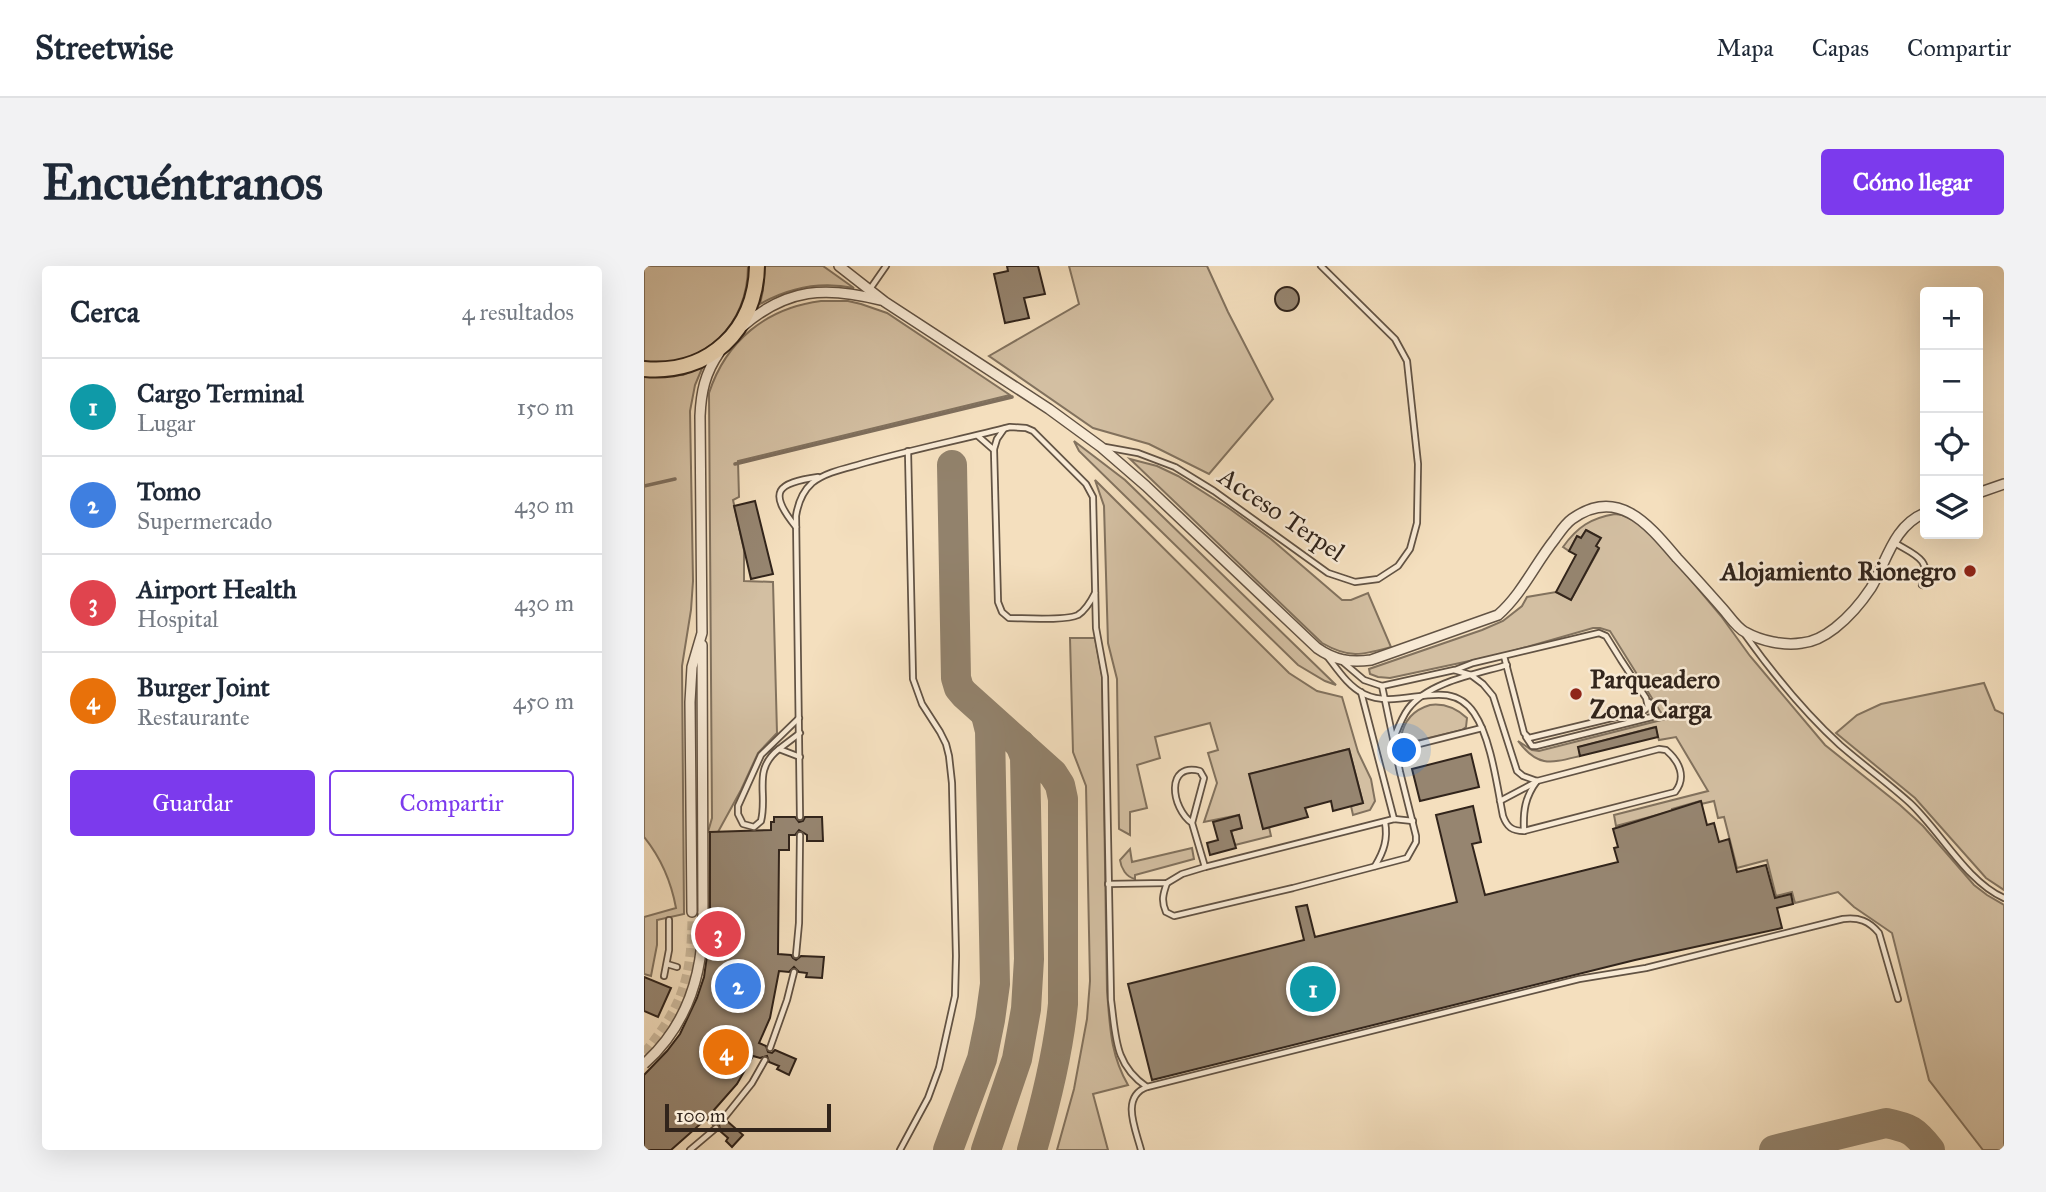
<!DOCTYPE html>
<html lang="es">
<head>
<meta charset="utf-8">
<style>
	:root { --surface:#fff; --page:#f2f2f3; --text:#1f2937; --muted:#747a83; --line:#e0e1e3; --accent:#7c3aed }
	body { margin:0; font-family:"IM FELL Great Primer",serif; background:var(--page); color:var(--text) }
	.controls { position:absolute; right:21px; top:21px; display:grid; overflow:hidden; border-radius:7px; box-shadow:0 7px 28px #0002 }
	.controls button { width:63px; height:63px; display:grid; place-items:center; padding:0; border:0; border-bottom:2px solid var(--line); background:var(--surface); color:var(--text); font:35px sans-serif }
	.scale { position:absolute; left:21px; bottom:18px; width:166px; box-sizing:border-box; padding-left:7px; border:4px solid #31241b; border-top:0; font-size:19px; line-height:24px; white-space:nowrap; color:#31241b; -webkit-text-stroke:5px #f8ead5; paint-order:stroke }
	.you { position:absolute; left:761px; top:485px; width:24px; height:24px; margin:-18px; border:5px solid #fff; border-radius:50%; background:#1a73e8; box-shadow:0 0 0 10px #1a73e833 }
	.badge { display:grid; place-items:center; width:46px; height:46px; border-radius:50%; background:var(--accent); color:#fff; font-size:23px; font-weight:700 }
	.pin { position:absolute; translate:-50% -50%; border:4px solid #fff; box-shadow:0 2px 7px #0006 }
	.list { margin:0; padding:0; list-style:none }
	h2 { display:flex; justify-content:space-between; align-items:center; height:91px; margin:0; padding:0 28px; font-size:30px }
	h2 small { font-size:23px; font-weight:400; color:var(--muted) }
	.list li { display:grid; grid-template-columns:46px 1fr auto; gap:21px; align-items:center; box-sizing:border-box; height:98px; padding:0 28px; border-top:2px solid var(--line) }
	.list b { display:block; font-size:26px; white-space:nowrap }
	.list p { margin:0; font-size:23px; white-space:nowrap; color:var(--muted) }
	.list em { font-size:23px; font-style:normal; color:var(--muted) }
	.actions { display:flex; gap:14px; padding:21px 28px }
	.actions a { flex:1; padding:16px 0; border:2px solid var(--accent); border-radius:7px; text-align:center; font-size:24px; color:var(--accent) }
	.actions .main { background:var(--accent); color:#fff }
	.icon { flex:none; width:38px; height:38px; fill:none; stroke:currentColor; stroke-width:2; stroke-linecap:round; stroke-linejoin:round }
	.map { position:relative; flex:none; width:1360px; height:884px; overflow:hidden; border-radius:7px }
	header { display:flex; align-items:center; gap:42px; box-sizing:border-box; height:98px; padding:0 35px; background:var(--surface); border-bottom:2px solid var(--line) }
	header strong { font-size:33px }
	nav { display:flex; gap:38px; margin-inline-start:auto; font-size:24px }
	.intro { display:flex; align-items:center; justify-content:space-between; box-sizing:border-box; height:168px; padding:0 42px }
	h1 { margin:0; font-size:49px }
	.button { padding:18px 32px; border-radius:7px; background:var(--accent); color:#fff; font-size:24px; font-weight:700 }
	main { display:flex; gap:42px; padding:0 42px }
	aside { flex:1; background:var(--surface); border-radius:7px; box-shadow:0 7px 28px #0002 }
	.map>svg:first-child { display:block }
	.green { fill:#d3bfa2; stroke:#82725e; stroke-width:2 }
	.lines { fill:none; stroke-linecap:round; stroke-linejoin:round }
	.stream { stroke:#7e6e5c; stroke-width:3.5 }
	.taxiway { stroke:#92826c; stroke-width:30 }
	.building { fill:#968570; stroke:#31241b; stroke-width:2 }
	.minor-tunnel { stroke:#cdba9d; stroke-width:9; stroke-dasharray:9 4.5; stroke-linecap:butt }
	.service-casing { stroke:#625344; stroke-width:8 }
	.minor-casing { stroke:#625344; stroke-width:12 }
	.primary-casing { stroke:#31241b; stroke-width:18 }
	.service { stroke:#f8ead5; stroke-width:4.5 }
	.minor { stroke:#f8ead5; stroke-width:9 }
	.primary { stroke:#f4dfbe; stroke-width:14 }
	.minor-bridge-casing { stroke:#625344; stroke-width:12; stroke-linecap:butt }
	.minor-bridge { stroke:#f8ead5; stroke-width:9 }
	.poi-dot { fill:#8f2418; stroke:#f8ead5; stroke-width:2.5 }
	.labels { text-anchor:middle; dominant-baseline:central; stroke-width:5; stroke-linejoin:round; paint-order:stroke }
	.street-label { font-size:26px; fill:#31241b; stroke:#f8ead5 }
	.poi-label { font-size:26px; font-weight:bold; fill:#31241b; stroke:#f8ead5; text-anchor:end }
</style>
</head>
<body>
<header>
<strong>Streetwise</strong>
<nav><a>Mapa</a><a>Capas</a><a>Compartir</a></nav>
</header>
<div class="intro"><h1>Encuéntranos</h1><a class="button">Cómo llegar</a></div>
<main>
<aside>
<h2>Cerca<small>4 resultados</small></h2>
<ul class="list">
<li><span class="badge" style="background:#0f9aa8">1</span><div><b>Cargo Terminal</b><p>Lugar</p></div><em>150 m</em></li>
<li><span class="badge" style="background:#3f7fe0">2</span><div><b>Tomo</b><p>Supermercado</p></div><em>430 m</em></li>
<li><span class="badge" style="background:#e0444e">3</span><div><b>Airport Health</b><p>Hospital</p></div><em>430 m</em></li>
<li><span class="badge" style="background:#e8710a">4</span><div><b>Burger Joint</b><p>Restaurante</p></div><em>450 m</em></li>
</ul>
<div class="actions"><a class="main">Guardar</a><a>Compartir</a></div>
</aside>
<div class="map">
<svg width="1360" height="884" viewBox="0 0 1360 884">
	<rect width="100%" height="100%" fill="#f4dfbe"/>
	<filter id="stains"><feTurbulence type="fractalNoise" baseFrequency=".00286" numOctaves="4"/><feColorMatrix values="0 0 0 0 .2 0 0 0 0 .09 0 0 0 0 .02 0 0 0 .5 -.17"/></filter>
	<radialGradient id="worn" r=".72"><stop offset=".6" stop-color="#630" stop-opacity="0"/><stop offset="1" stop-color="#630" stop-opacity=".3"/></radialGradient>
	<!-- green -->
	<g class="green">
		<path d="M 0,0 L 104,0 C 104,59 61,102 0,96 Z"/>
		<path d="M 120,0 L 179,0 L 210,22 C 177,15 146,21 116,38 L 119,24 Z"/>
		<path d="M 425,0 L 563,0 L 584,46 L 629,133 L 565,208 L 505,178 L 449,162 L 345,90 L 435,38 Z"/>
		<path d="M 177,35 L 204,35 L 217,38 L 243,47 L 366,129 L 94,195 L 95,231 L 89,234 L 100,284 L 100,315 L 129,316 L 133,467 L 114,487 L 97,524 L 74,566 L 64,566 L 68,552 L 65,127 C 82,75 122,42 177,35 Z"/>
		<path d="M 59,100 L 51,119 L 46,145 L 49,315 L 47,344 L 38,400 L 40,648 L 13,654 L 13,679 L 7,710 L 0,708 L 0,651 L 32,642 C 27,615 17,592 0,571 L 0,110 L 39,109 Z"/>
		<path d="M 430,175 L 481,214 L 692,419 L 681,415 L 654,399 L 435,185 Z"/>
		<path d="M 486,193 L 513,200 L 534,210 L 586,243 L 627,273 L 698,334 L 707,334 L 724,327 L 747,381 C 718,389 706,393 678,377 Z"/>
		<path d="M 451,214 L 645,407 L 673,425 L 698,431 L 714,486 L 727,513 L 731,535 L 726,544 L 709,549 L 707,540 L 719,537 L 705,483 L 606,508 L 619,562 L 625,561 L 627,570 L 591,579 L 587,565 L 598,562 L 595,549 L 560,556 L 573,517 L 564,487 L 574,484 L 566,457 L 511,471 L 516,492 L 493,499 L 503,542 L 486,546 L 486,569 L 475,563 L 473,413 L 464,377 L 460,240 Z"/>
		<path d="M 971,248 L 978,249 L 997,258 L 1020,282 L 1077,350 L 1106,390 L 1181,479 L 1256,539 L 1279,560 L 1330,619 L 1343,629 L 1360,639 L 1360,884 L 1339,884 L 1285,814 L 1248,667 L 1210,641 L 1194,626 L 1151,637 L 1148,626 L 1132,630 L 1123,594 L 1093,602 L 1080,551 L 1074,552 L 1070,535 L 1057,538 L 1056,535 L 1028,543 L 1028,545 L 972,560 L 970,549 L 1064,525 L 1032,471 L 1015,474 L 1011,461 L 935,481 L 936,490 C 907,497 894,502 874,475 L 888,484 L 895,485 L 1021,453 L 966,365 L 956,362 L 949,362 L 858,388 L 746,412 L 734,411 L 726,408 L 725,403 L 838,364 L 859,355 L 878,340 L 883,331 L 912,326 L 927,334 L 955,283 L 952,280 L 956,272 L 942,264 L 937,272 L 933,270 L 925,285 L 919,281 C 933,261 947,252 971,248 Z"/>
		<path d="M 426,372 L 451,372 L 458,409 L 463,725 C 466,760 466,788 484,819 L 449,828 L 464,884 L 413,884 L 430,823 L 443,753 L 446,715 L 442,520 L 429,486 Z"/>
		<path d="M 1340,417 L 1351,444 L 1360,448 L 1360,624 L 1342,612 L 1271,532 L 1192,467 L 1213,449 L 1237,438 Z"/>
		<path d="M 786,439 C 801,437 812,442 823,452 L 822,461 L 818,464 L 768,476 L 760,475 L 757,471 C 760,454 769,444 786,439 Z"/>
		<path d="M 548,582 L 550,593 L 491,609 L 491,613 C 482,611 477,602 476,594 L 486,583 L 488,596 Z"/>
	</g>
	<g class="lines">
		<!-- stream -->
		<g class="stream">
			<path d="M 91,198 L 368,131"/>
			<path d="M 0,220 L 31,213"/>
		</g>
		<!-- taxiway -->
		<g class="taxiway">
			<path d="M 308,199 L 312,412 L 315,422 L 320,428 L 409,508 L 416,519 L 419,533 L 419,738 C 414,788 402,836 388,884"/>
			<path d="M 304,884 L 338,793 L 346,754 L 351,718 L 346,465 L 342,449"/>
			<path d="M 342,884 L 373,793 L 382,743 L 385,693 L 381,491 L 376,478"/>
			<path d="M 1130,884 L 1242,857 C 1266,862 1270,864 1286,884"/>
		</g>
	</g>
	<!-- building -->
	<g class="building">
		<path d="M 363,0 L 394,0 L 401,28 L 380,32 L 385,52 L 361,57 L 350,8 L 364,5 Z"/>
		<circle cx="643" cy="33" r="12"/>
		<path d="M 111,235 L 129,308 L 107,313 L 90,240 Z"/>
		<path d="M 942,264 L 957,272 L 952,280 L 955,282 L 927,334 L 912,326 L 932,289 L 925,285 L 933,270 L 937,272 Z"/>
		<path d="M 1012,461 L 1014,471 L 936,490 L 934,481 Z"/>
		<path d="M 705,483 L 719,537 L 689,545 L 687,535 L 661,542 L 664,551 L 619,563 L 605,508 Z"/>
		<path d="M 827,488 L 835,521 L 776,535 L 768,503 Z"/>
		<path d="M 1057,535 L 1063,559 L 1070,557 L 1075,576 L 1085,573 L 1093,606 L 1122,599 L 1131,632 L 1147,628 L 1149,638 L 1133,642 L 1138,662 L 991,694 L 508,814 L 484,718 L 660,674 L 652,641 L 663,639 L 671,671 L 813,636 L 792,549 L 829,540 L 837,576 L 828,578 L 841,629 L 974,596 L 970,582 L 974,581 L 969,563 Z"/>
		<path d="M 595,549 L 598,562 L 587,565 L 592,582 L 566,589 L 563,577 L 574,574 L 569,556 Z"/>
		<path d="M 130,551 L 151,551 L 155,556 L 159,555 L 161,551 L 178,551 L 179,575 L 163,575 L 163,569 L 155,564 L 151,569 L 145,569 L 145,584 L 135,584 L 134,688 L 147,689 L 149,692 L 152,694 L 157,690 L 180,691 L 178,712 L 162,711 L 163,707 L 155,706 L 150,701 L 145,706 L 135,705 L 126,752 L 115,777 L 122,780 L 124,786 L 128,787 L 131,784 L 152,793 L 145,809 L 133,803 L 135,800 L 125,796 L 123,790 L 116,792 L 109,790 L 93,818 L 70,844 L 76,849 L 77,855 L 83,855 L 99,869 L 88,881 L 82,875 L 84,872 L 76,865 L 75,858 L 69,859 L 62,853 L 27,884 L 0,884 L 0,809 L 23,785 L 36,768 L 53,732 L 60,711 L 66,669 L 66,566 L 127,564 L 127,556 L 130,556 Z"/>
		<path d="M 0,711 L 27,722 L 14,751 L 0,745 Z"/>
	</g>
	<g class="lines">
		<!-- minor-tunnel -->
		<path class="minor-tunnel" d="M 0,787 C 40,738 48,709 48,646"/>
		<defs>
			<g id="service">
				<path d="M 226,23 L 242,0"/>
				<path d="M 334,170 L 350,184 L 354,336 L 358,346 L 365,352 C 380,352 422,355 434,349 C 442,344 447,335 451,327"/>
				<path d="M 461,181 L 494,187 L 531,201 L 570,225 L 684,307 L 711,316 L 734,313 L 754,300 L 766,283 L 773,257 L 774,198 L 763,95 L 751,73 L 677,0"/>
				<path d="M 350,183 L 353,173 L 360,163"/>
				<path d="M 152,261 C 123,225 133,217 174,211"/>
				<path d="M 1251,277 C 1269,288 1290,294 1278,319"/>
				<path d="M 1102,370 C 1130,409 1160,446 1196,479 C 1219,499 1244,517 1266,537 C 1296,565 1323,616 1360,632"/>
				<path d="M 683,390 C 694,404 704,420 720,428 C 757,446 804,408 830,447 C 847,472 853,520 859,550 C 863,561 868,565 880,565 L 1031,526 C 1043,511 1035,495 1022,484 L 1015,483 L 893,515 L 879,510 L 873,505 L 849,430 L 839,418 L 827,409 L 810,404 L 738,420 L 720,414 L 700,397"/>
				<path d="M 811,404 L 829,397 L 955,367 L 962,370 L 977,394 L 1002,432 L 1004,441 L 1001,444 L 885,472 L 880,467 L 860,390"/>
				<path d="M 717,426 L 750,553"/>
				<path d="M 155,452 L 117,489 L 94,540 L 94,548 L 99,558 L 110,561 L 117,555 C 124,527 108,504 135,483 L 156,491"/>
				<path d="M 882,471 L 888,480 L 892,480 L 1008,451 L 1010,449 L 1005,436"/>
				<path d="M 750,472 C 754,462 758,451 764,443 C 784,416 832,408 863,399"/>
				<path d="M 135,483 L 156,467"/>
				<path d="M 751,484 L 838,462"/>
				<path d="M 856,535 L 892,516"/>
				<path d="M 156,551 L 152,250 C 154,237 158,226 168,217 C 183,205 205,202 224,196 C 271,183 319,173 366,161 L 382,162 L 389,165 L 442,218 L 449,231 L 452,362 L 461,411 L 467,734 C 472,770 470,799 503,821 C 476,831 492,864 497,884"/>
				<path d="M 548,557 C 527,542 521,496 556,505 L 560,512 L 548,557 L 561,601"/>
				<path d="M 880,565 C 879,545 881,531 893,515"/>
				<path d="M 731,600 C 740,585 744,573 741,556"/>
				<path d="M 523,617 C 519,628 517,635 522,646 L 530,650 L 649,622 L 763,592 L 772,576 L 772,570 L 756,506 L 738,420"/>
				<path d="M 464,618 L 523,617 L 538,608 L 561,601 L 750,553 L 769,555"/>
				<path d="M 152,689 L 155,657 L 156,569"/>
				<path d="M 23,698 L 33,701"/>
				<path d="M 20,710 L 25,684 L 25,654"/>
				<path d="M 126,782 L 143,734 L 150,706"/>
				<path d="M 503,821 L 935,713 L 1002,702 L 1199,653 C 1215,651 1225,655 1235,667 L 1254,733"/>
				<path d="M 80,852 L 108,817 L 121,794"/>
				<path d="M 46,884 L 72,862"/>
				<path d="M 256,884 L 284,832 L 295,802 L 311,730 L 312,690 L 308,517 L 305,490 L 302,478 L 296,466 L 278,438 L 269,413 L 264,185"/>
			</g>
			<g id="minor">
				<path d="M 195,0 L 241,36 L 405,143 L 457,181 L 502,220 L 673,382 C 690,394 706,397 727,394 L 854,349 C 878,328 891,298 911,273 C 916,266 921,258 928,253 C 974,220 1005,259 1033,292 C 1049,309 1064,326 1079,343 C 1086,351 1093,362 1101,366 C 1117,375 1140,380 1158,377 C 1170,376 1182,369 1191,362 C 1205,351 1217,337 1227,322 C 1243,295 1249,260 1281,247"/>
				<path d="M 99,60 C 143,22 182,20 236,34"/>
				<path d="M 1334,227 L 1360,218"/>
				<path d="M 58,379 L 59,647"/>
				<path d="M 48,646 L 46,436 L 48,401 L 58,367 L 56,150 C 57,126 61,107 75,87"/>
			</g>
			<path id="primary" d="M 0,103 C 65,109 112,64 113,0"/>
		</defs>
		<!-- service casing -->
		<use href="#service" class="service-casing"/>
		<!-- minor casing -->
		<use href="#minor" class="minor-casing"/>
		<!-- primary casing -->
		<use href="#primary" class="primary-casing"/>
		<!-- service -->
		<use href="#service" class="service"/>
		<!-- minor -->
		<use href="#minor" class="minor"/>
		<!-- primary -->
		<use href="#primary" class="primary"/>
		<defs>
			<path id="minor-bridge" d="M 0,798 C 45,758 60,705 59,647"/>
		</defs>
		<!-- minor-bridge casing -->
		<use href="#minor-bridge" class="minor-bridge-casing"/>
		<!-- minor-bridge -->
		<use href="#minor-bridge" class="minor-bridge"/>
	</g>
	<!-- markers -->
	<g class="poi-dot">
		<circle cx="1326" cy="305" r="7"/>
		<circle cx="932" cy="428" r="7"/>
	</g>
	<g class="labels">
		<!-- street labels -->
		<g class="street-label">
			<text transform="translate(638 248) rotate(34)">Acceso Terpel</text>
		</g>
		<!-- poi labels -->
		<g class="poi-label">
			<text x="1312" y="305">Alojamiento Rionegro</text>
			<text x="946" y="413" text-anchor="start">Parqueadero<tspan x="946" dy="30">Zona Carga</tspan></text>
		</g>
	</g>
	<rect width="100%" height="100%" filter="url(#stains)"/>
	<rect width="100%" height="100%" fill="url(#worn)"/>
</svg>
<div class="controls">
<button>+</button>
<button>−</button>
<button><svg class="icon" aria-label="locate" viewBox="0 0 24 24"><circle cx="12" cy="12" r="6"/><path d="M12 2v4M12 18v4M2 12h4M18 12h4"/></svg></button>
<button><svg class="icon" aria-label="layers" viewBox="0 0 24 24"><path d="M12 4l9 5-9 5-9-5zM3 14l9 5 9-5"/></svg></button>
</div>
<div class="scale">100 m</div>
<div class="you"></div>
<div class="pin badge" style="left:669px;top:723px;background:#0f9aa8">1</div>
<div class="pin badge" style="left:94px;top:720px;background:#3f7fe0">2</div>
<div class="pin badge" style="left:74px;top:668px;background:#e0444e">3</div>
<div class="pin badge" style="left:82px;top:786px;background:#e8710a">4</div>
</div>
</main>
</body>
</html>
